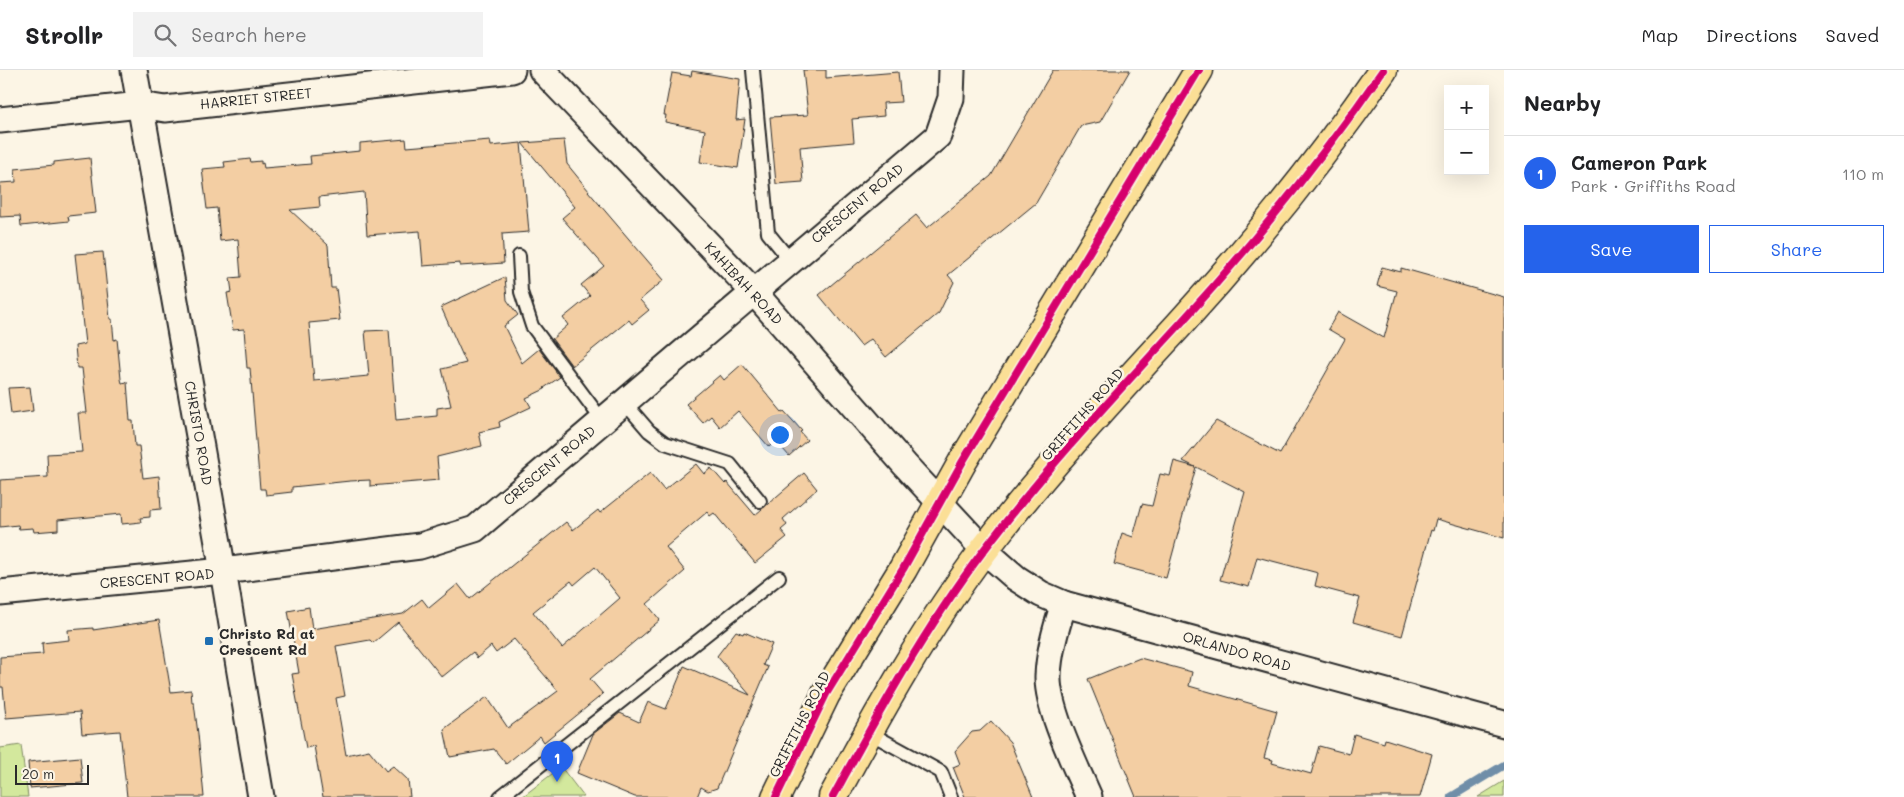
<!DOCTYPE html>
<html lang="en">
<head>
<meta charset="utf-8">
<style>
	:root { --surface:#fff; --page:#f2f2f2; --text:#202124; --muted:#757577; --line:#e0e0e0; --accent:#2563eb }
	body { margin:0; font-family:Mali,sans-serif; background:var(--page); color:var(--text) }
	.controls { position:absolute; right:15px; top:15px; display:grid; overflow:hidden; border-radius:0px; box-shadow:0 5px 20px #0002 }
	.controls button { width:45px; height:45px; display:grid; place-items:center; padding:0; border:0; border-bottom:1px solid var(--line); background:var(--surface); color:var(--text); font:25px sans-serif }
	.scale { position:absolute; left:15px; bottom:12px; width:74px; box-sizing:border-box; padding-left:5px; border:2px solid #2b2b2b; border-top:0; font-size:14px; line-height:18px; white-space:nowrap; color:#2b2b2b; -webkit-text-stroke:4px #fcf5e5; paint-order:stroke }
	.you { position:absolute; left:779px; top:364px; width:18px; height:18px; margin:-12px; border:4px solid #fff; border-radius:50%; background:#1a73e8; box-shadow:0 0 0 8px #1a73e833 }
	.badge { display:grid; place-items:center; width:32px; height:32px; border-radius:50%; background:var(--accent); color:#fff; font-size:16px; font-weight:700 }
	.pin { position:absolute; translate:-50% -41px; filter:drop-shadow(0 1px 2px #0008) }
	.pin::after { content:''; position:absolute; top:26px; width:18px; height:15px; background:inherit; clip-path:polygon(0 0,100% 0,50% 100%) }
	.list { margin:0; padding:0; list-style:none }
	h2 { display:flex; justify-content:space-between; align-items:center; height:65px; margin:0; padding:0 20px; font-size:21px }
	h2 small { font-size:16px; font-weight:400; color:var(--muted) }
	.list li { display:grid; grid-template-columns:32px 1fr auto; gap:15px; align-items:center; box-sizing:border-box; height:75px; padding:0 20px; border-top:1px solid var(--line) }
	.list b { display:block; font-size:19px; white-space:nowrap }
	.list p { margin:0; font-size:16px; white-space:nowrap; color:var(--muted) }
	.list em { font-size:16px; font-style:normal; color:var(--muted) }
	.actions { display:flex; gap:10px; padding:15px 20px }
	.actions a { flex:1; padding:11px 0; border:1px solid var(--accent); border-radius:0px; text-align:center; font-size:18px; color:var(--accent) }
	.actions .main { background:var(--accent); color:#fff }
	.icon { flex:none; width:28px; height:28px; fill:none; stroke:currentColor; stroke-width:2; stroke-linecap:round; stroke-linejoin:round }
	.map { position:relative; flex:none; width:1504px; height:727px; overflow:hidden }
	header { display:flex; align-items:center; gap:30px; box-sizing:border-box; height:70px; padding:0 25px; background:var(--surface); border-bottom:1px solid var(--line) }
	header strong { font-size:24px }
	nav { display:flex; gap:28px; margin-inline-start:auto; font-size:18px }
	.search { width:350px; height:45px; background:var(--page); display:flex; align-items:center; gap:12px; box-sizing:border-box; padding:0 18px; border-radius:0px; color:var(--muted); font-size:19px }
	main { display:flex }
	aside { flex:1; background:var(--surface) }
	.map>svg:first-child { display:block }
	.green { fill:#d3e89d; stroke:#7f8a64 }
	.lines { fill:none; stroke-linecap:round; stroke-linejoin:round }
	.stream { stroke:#708ea8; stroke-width:8 }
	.building { fill:#f3cea3; stroke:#2b2b2b; fill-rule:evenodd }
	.service-casing { stroke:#2b2b2b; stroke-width:16 }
	.minor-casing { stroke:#2b2b2b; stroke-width:29 }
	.trunk-casing { stroke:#2b2b2b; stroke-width:31 }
	.service { stroke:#fcf5e5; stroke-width:12 }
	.minor { stroke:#fcf5e5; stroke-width:25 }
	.trunk { stroke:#fbdf96; stroke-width:28 }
	.cycleway-casing { stroke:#fcf5e5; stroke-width:11 }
	.cycleway { stroke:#d6006c; stroke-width:8 }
	.poi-dot { fill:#1f6fb2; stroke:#fcf5e5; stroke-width:2 }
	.labels { text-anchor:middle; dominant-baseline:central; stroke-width:5; stroke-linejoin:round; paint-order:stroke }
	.street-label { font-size:14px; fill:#2b2b2b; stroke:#fcf5e5 }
	.poi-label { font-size:14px; font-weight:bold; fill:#2b2b2b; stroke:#fcf5e5; text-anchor:start }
</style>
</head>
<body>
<header>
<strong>Strollr</strong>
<div class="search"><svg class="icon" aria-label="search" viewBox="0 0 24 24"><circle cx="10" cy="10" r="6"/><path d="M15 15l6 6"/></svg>Search here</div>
<nav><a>Map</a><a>Directions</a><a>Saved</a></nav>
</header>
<main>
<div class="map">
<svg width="1504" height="727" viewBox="0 0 1504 727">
	<rect width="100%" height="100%" fill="#fcf5e5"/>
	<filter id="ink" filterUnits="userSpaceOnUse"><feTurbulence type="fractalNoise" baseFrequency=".02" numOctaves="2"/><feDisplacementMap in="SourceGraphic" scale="10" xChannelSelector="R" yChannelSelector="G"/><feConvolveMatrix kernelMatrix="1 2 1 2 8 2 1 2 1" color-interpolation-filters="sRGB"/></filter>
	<g filter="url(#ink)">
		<!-- green -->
		<g class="green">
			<path d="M 21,675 L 28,727 L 0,727 L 0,678 Z"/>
			<path d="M 561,697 L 584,727 L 522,727 Z"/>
			<path d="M 1504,711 L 1504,727 L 1478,727 Z"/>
		</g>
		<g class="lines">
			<!-- stream -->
			<path class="stream" d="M 1451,727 L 1504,695"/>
		</g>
		<!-- building -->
		<g class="building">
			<path d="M 803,0 L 826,0 L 826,8 L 898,2 L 901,32 L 883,33 L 884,46 L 852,49 L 854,72 L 800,77 L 803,112 L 776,114 L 770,47 L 808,45 Z"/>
			<path d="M 1053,0 L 1130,0 L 1100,52 L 1081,56 L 1036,133 L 948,205 L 954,212 L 939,243 L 886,287 L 871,269 L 861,276 L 819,225 L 916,145 L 927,158 L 991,106 Z"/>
			<path d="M 692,1 L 740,9 L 736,50 L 745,49 L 738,98 L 700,92 L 705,60 L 665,52 L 666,45 L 664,45 L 672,3 L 691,6 Z"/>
			<path d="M 406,69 L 407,77 L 490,70 L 491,76 L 521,73 L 529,162 L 502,164 L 504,193 L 460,196 L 460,193 L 423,196 L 420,161 L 367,165 L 364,122 L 319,127 L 320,137 L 290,140 L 328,175 L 331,218 L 336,218 L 340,250 L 309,253 L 314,311 L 369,306 L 365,261 L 389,260 L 396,350 L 437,346 L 437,338 L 451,336 L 442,299 L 466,293 L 441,237 L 505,207 L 507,230 L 518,245 L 504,256 L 522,293 L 539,279 L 560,307 L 544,318 L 545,319 L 526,328 L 531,337 L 499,352 L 500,357 L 479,362 L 482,376 L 437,387 L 439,410 L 370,416 L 370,410 L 350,411 L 292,417 L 292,422 L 266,425 L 265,419 L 260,419 L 250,298 L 247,298 L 244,259 L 233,260 L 227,223 L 232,222 L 230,208 L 241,207 L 238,169 L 220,171 L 217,138 L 207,139 L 202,99 L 225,97 L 224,92 L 250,89 L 251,92 L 261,91 L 261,94 L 263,93 L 264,98 L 311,94 L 310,86 L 360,81 L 360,73 Z"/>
			<path d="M 564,70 L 567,94 L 589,121 L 588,121 L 664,210 L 640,230 L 649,240 L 632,254 L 629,250 L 572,296 L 552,269 L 568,255 L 563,248 L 590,226 L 581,215 L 604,196 L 562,148 L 575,137 L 522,73 Z"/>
			<path d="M 90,88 L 96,143 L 68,146 L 69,151 L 21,156 L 20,146 L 0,147 L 0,113 L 16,112 L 15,99 L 54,95 L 54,92 Z"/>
			<path d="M 103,182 L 110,249 L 112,249 L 114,270 L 117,269 L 121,309 L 122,313 L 127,312 L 130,351 L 133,351 L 135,376 L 139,376 L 143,408 L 159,406 L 161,439 L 150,440 L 150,447 L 140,448 L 141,452 L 122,454 L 121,444 L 58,450 L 58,460 L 34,462 L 33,458 L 19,459 L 18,455 L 0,457 L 0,410 L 48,407 L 47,384 L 82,382 L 78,343 L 87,343 L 82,298 L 77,298 L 75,276 L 85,274 L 75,184 Z"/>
			<path d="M 1382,197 L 1401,202 L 1401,198 L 1504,227 L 1504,468 L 1436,449 L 1433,461 L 1431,460 L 1402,566 L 1353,552 L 1360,528 L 1315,516 L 1318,503 L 1257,487 L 1249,517 L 1220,510 L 1245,422 L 1196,397 L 1166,508 L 1114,494 L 1122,463 L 1133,467 L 1142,434 L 1152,436 L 1160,404 L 1170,406 L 1174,391 L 1195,397 L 1183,391 L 1216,351 L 1280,384 L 1345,269 L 1328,259 L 1338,242 L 1384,268 L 1397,221 L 1377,216 Z"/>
			<path d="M 742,294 L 782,342 L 784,341 L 802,361 L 800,362 L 807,370 L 789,386 L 776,371 L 769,377 L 738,341 L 720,357 L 711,346 L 703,353 L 686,334 L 720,305 L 724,310 Z"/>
			<path d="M 30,317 L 33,341 L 11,344 L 8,318 Z"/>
			<path d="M 696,394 L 704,404 L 711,398 L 725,414 L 727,412 L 755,445 L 804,403 L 817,419 L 783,449 L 787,455 L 781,460 L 787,467 L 755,493 L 714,443 L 710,446 L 707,442 L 666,477 L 685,501 L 647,534 L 660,550 L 590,609 L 603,624 L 544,672 L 540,666 L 506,694 L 494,679 L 450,687 L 444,659 L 487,627 L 508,658 L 558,621 L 514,569 L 496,583 L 491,576 L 477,588 L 473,582 L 442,607 L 398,552 L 373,573 L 370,570 L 336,576 L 345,626 L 336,628 L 346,685 L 369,680 L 386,701 L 393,696 L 408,710 L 410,727 L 323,727 L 314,676 L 306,678 L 292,604 L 299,603 L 288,541 L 309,537 L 312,559 L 403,544 L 422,529 L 429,538 L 458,514 L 470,529 L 566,452 L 573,460 L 598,440 L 600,443 L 650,403 L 664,420 ZM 595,497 L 620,528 L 562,578 L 533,542 L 571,511 L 574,515 Z"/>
			<path d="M 159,550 L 171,622 L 191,620 L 192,633 L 194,633 L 198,664 L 204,727 L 127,727 L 120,661 L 82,664 L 80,642 L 6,648 L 3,617 L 0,617 L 0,587 L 43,584 L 42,573 L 69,570 L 68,560 L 93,558 L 93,560 Z"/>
			<path d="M 736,561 L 743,564 L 744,562 L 772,574 L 763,595 L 768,597 L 717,718 L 708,721 L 701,717 L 697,727 L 635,727 L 577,703 L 593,664 L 620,643 L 639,652 L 648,632 L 666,639 L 684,596 L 750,625 L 717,586 Z"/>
			<path d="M 1140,588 L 1192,602 L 1189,616 L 1277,641 L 1264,688 L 1273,690 L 1272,693 L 1311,704 L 1319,676 L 1349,684 L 1354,664 L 1384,673 L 1385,669 L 1432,684 L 1420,727 L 1136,727 L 1088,609 Z"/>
			<path d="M 991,651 L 1010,672 L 1033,727 L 965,727 L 953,697 L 960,694 L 955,681 L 972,662 L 980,661 Z"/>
			<path d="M 80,687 L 83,713 L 30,718 L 28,692 Z"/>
		</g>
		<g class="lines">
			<defs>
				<g id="service">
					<path d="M 753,0 L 768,163 L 790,190"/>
					<path d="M 519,186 L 521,222 L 532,256 L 602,350"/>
					<path d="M 624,332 L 649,361 L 665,373 L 730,394 L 760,431"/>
					<path d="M 868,662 L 941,702 L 951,727"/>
					<path d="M 500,727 L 779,507"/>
				</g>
				<g id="minor">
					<path d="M 134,0 L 223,501 L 261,727"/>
					<path d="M 542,0 L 753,221 L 905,395 L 984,480 L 1016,508 L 1041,524 L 1064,534 L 1504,654"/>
					<path d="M 0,50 L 140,35 L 165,39 L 512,0"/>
					<path d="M 0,523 L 223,501 L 420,476 L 475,459 L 938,66 L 951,28 L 952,0"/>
					<path d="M 1064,534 C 1056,557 1049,582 1048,606 C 1047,639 1076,697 1089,727"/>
				</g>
				<g id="trunk">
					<path d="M 776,727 L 826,624 L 903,499 L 963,391 L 1199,0"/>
					<path d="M 833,727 C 879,642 926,557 984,480 C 1044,401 1113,327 1179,255 C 1253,174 1321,90 1383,0"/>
				</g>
			</defs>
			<!-- service casing -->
			<use href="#service" class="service-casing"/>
			<!-- minor casing -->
			<use href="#minor" class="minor-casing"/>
			<!-- trunk casing -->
			<use href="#trunk" class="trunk-casing"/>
			<!-- service -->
			<use href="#service" class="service"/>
			<!-- minor -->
			<use href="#minor" class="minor"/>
			<!-- trunk -->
			<use href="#trunk" class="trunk"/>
			<defs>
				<g id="cycleway">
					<path d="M 776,727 L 826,624 L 903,499 L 963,391 L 1199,0"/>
					<path d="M 833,727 C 879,642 926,557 984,480 C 1044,401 1113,327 1179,255 C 1253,174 1321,90 1383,0"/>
				</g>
			</defs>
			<!-- cycleway casing -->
			<use href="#cycleway" class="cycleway-casing"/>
			<!-- cycleway -->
			<use href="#cycleway" class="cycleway"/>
		</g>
	</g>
	<!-- markers -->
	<rect class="poi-dot" x="204" y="566" width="10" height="10" rx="2.5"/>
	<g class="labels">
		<!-- street labels -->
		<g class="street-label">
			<text transform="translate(256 28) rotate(-6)">HARRIET STREET</text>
			<text transform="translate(857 133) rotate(-40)">CRESCENT ROAD</text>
			<text transform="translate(744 213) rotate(47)">KAHIBAH ROAD</text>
			<text transform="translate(1082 344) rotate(-49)">GRIFFITHS ROAD</text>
			<text transform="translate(199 363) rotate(80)">CHRISTO ROAD</text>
			<text transform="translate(549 395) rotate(-40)">CRESCENT ROAD</text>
			<text transform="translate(157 508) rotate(-5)">CRESCENT ROAD</text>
			<text transform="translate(1237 581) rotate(16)">ORLANDO ROAD</text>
			<text transform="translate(799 654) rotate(-63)">GRIFFITHS ROAD</text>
		</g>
		<!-- poi labels -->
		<g class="poi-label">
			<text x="219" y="563">Christo Rd at<tspan x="219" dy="16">Crescent Rd</tspan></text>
		</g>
	</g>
</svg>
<div class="controls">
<button>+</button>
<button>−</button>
</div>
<div class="scale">20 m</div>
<div class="you"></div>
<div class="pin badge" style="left:557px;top:712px">1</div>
</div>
<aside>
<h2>Nearby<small></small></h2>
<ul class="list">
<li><span class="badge">1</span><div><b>Cameron Park</b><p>Park · Griffiths Road</p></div><em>110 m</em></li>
</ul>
<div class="actions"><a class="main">Save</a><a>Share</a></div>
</aside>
</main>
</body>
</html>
